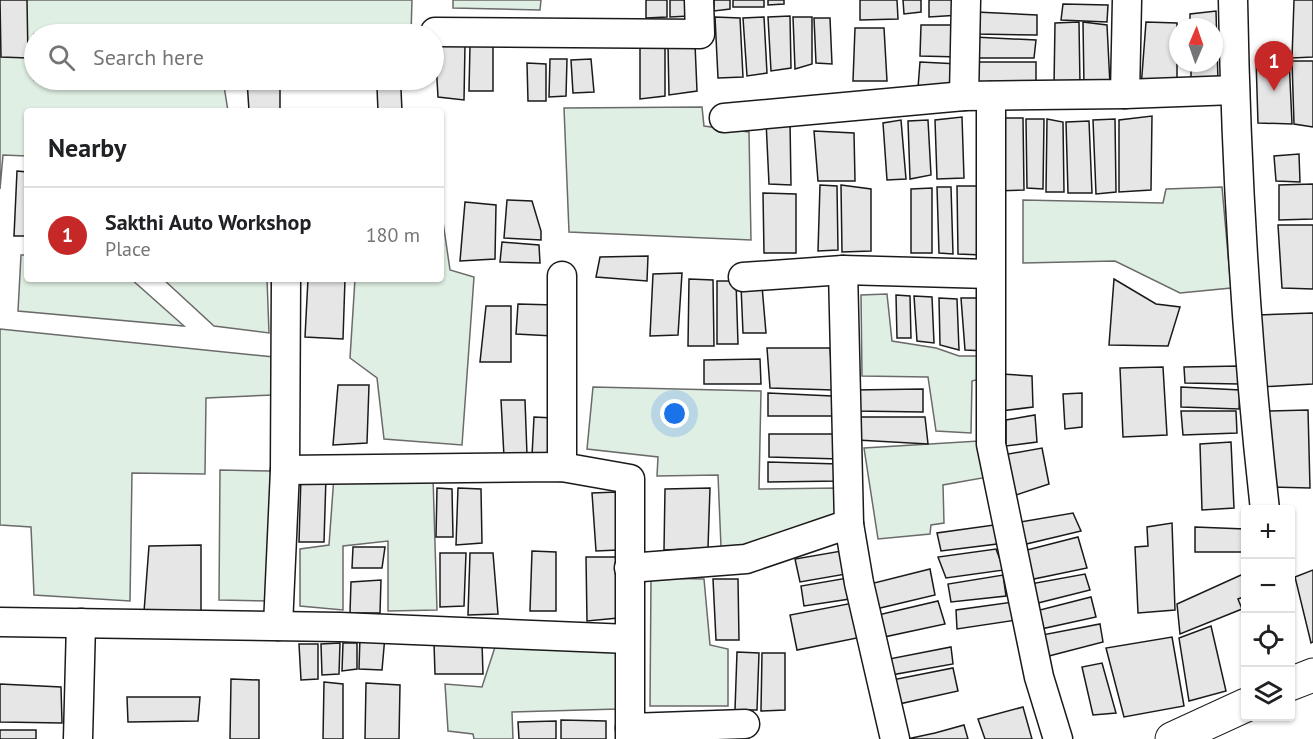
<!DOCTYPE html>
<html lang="en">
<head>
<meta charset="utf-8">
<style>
	:root { --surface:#fff; --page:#f6f6f6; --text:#202124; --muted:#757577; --line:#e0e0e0; --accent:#c62828 }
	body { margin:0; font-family:"PT Sans",sans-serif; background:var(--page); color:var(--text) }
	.controls { position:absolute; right:18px; bottom:18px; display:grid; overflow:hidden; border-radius:6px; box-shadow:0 2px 4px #0004 }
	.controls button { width:54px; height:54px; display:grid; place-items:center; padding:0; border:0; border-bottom:2px solid var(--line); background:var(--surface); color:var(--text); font:30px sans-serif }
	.compass { position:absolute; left:1169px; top:18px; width:54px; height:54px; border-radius:50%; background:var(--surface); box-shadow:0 2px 4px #0004; rotate:2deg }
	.you { position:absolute; left:675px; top:414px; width:21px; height:21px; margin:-15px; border:4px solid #fff; border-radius:50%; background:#1a73e8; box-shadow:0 0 0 9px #1a73e833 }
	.badge { display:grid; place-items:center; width:39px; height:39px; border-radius:50%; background:var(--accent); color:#fff; font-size:20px; font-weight:700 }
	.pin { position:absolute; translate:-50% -50px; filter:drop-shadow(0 2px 3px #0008) }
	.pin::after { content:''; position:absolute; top:32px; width:21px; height:18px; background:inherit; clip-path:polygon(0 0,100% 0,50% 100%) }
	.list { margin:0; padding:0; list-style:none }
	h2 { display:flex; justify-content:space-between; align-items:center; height:78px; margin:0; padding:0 24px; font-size:26px }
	h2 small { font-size:20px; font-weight:400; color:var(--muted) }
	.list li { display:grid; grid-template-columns:39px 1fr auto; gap:18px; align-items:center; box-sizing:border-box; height:96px; padding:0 24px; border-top:2px solid var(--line) }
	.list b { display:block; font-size:22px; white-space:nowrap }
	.list p { margin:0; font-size:20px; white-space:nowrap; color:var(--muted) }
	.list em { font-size:20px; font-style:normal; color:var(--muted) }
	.icon { flex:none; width:33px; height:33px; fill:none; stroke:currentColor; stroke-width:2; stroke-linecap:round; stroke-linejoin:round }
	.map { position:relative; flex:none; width:1313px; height:739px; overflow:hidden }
	.search { position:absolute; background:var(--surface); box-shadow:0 2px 4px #0004; left:24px; top:24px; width:420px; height:66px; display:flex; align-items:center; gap:15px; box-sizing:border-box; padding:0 21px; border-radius:33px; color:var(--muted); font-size:22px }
	.panel { position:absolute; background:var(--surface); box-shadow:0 2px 4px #0004; left:24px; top:108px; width:420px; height:174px; border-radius:6px }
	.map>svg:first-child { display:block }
	.green { fill:#e0efe3; stroke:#6a6a6a; stroke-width:1.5 }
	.building { fill:#e6e6e6; stroke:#1a1a1a; stroke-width:1.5 }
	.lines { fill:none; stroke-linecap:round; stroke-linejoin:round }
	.minor-casing { stroke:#1a1a1a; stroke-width:31 }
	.major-casing { stroke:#1a1a1a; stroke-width:35 }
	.minor { stroke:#fff; stroke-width:28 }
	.major { stroke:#fff; stroke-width:33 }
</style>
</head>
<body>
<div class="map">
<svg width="1313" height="739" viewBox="0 0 1313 739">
	<rect width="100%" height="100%" fill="#fff"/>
	<!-- green -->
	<g class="green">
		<path d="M 0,0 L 412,0 L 411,34 L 34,34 L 34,80 L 223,80 L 228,111 L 27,111 L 27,156 L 3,155 L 0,189 Z"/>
		<path d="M 453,0 L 541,0 L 540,10 L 453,8 Z"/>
		<path d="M 702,107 L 704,126 L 749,132 L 751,240 L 569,232 L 564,108 Z"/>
		<path d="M 1222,187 L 1231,288 L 1180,293 L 1115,261 L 1023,263 L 1023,200 L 1163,203 L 1166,189 Z"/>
		<path d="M 441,208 L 450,270 L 474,277 L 462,445 L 384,439 L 377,378 L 350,358 L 355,279 L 441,279 Z"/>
		<path d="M 21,255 L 27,255 L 27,279 L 131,279 L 184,326 L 18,311 Z"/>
		<path d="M 163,279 L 267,279 L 269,333 L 214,326 Z"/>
		<path d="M 887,294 L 892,341 L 936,348 L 959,356 L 983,356 L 983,378 L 972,381 L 971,433 L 936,431 L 928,377 L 862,376 L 861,295 Z"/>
		<path d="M 0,329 L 274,357 L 273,395 L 206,398 L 205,474 L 132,473 L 130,601 L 34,595 L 31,527 L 0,525 Z"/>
		<path d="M 593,387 L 761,391 L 759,489 L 838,488 L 839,520 L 761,543 L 721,547 L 718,475 L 657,476 L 658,457 L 587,449 Z"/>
		<path d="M 979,441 L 988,477 L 943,485 L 944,523 L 931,525 L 930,534 L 878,539 L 864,448 Z"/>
		<path d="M 220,470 L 274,471 L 271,601 L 219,600 Z"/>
		<path d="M 334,476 L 433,477 L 437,610 L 388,611 L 388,541 L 343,546 L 343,610 L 300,606 L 300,549 L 329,545 Z"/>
		<path d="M 651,578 L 704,579 L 710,645 L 728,649 L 728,706 L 650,706 Z"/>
		<path d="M 496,644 L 618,645 L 618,709 L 512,712 L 513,739 L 474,739 L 473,734 L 448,731 L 445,684 L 482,687 Z"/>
	</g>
	<!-- building -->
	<g class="building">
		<path d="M 0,0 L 27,0 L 28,58 L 1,57 Z"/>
		<path d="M 646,0 L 667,0 L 667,17 L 646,18 Z"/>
		<path d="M 670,0 L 689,0 L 689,16 L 670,17 Z"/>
		<path d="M 714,0 L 730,0 L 730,9 L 714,11 Z"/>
		<rect x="733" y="0" width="31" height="7"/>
		<path d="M 768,0 L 784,0 L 784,4 L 768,5 Z"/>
		<path d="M 860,0 L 897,0 L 898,19 L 860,20 Z"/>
		<path d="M 903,0 L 921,0 L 921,12 L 904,14 Z"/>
		<path d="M 929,0 L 961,0 L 960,15 L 929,17 Z"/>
		<path d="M 1294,0 L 1313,0 L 1313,57 L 1292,58 Z"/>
		<path d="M 1063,4 L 1108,5 L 1107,22 L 1061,20 Z"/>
		<path d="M 1216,11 L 1218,81 L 1191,83 L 1191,63 L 1214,63 L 1214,27 L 1190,27 L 1190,14 Z"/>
		<path d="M 976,12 L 1037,15 L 1037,35 L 975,34 Z"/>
		<path d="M 790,16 L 791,68 L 771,71 L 768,17 Z"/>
		<path d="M 715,17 L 740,18 L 743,77 L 718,78 Z"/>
		<path d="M 764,17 L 767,73 L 747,76 L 743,18 Z"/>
		<path d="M 793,17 L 812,17 L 812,64 L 795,69 Z"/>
		<path d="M 814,18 L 830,18 L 832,64 L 816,63 Z"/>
		<path d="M 1079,22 L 1080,85 L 1054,86 L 1055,23 Z"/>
		<path d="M 1083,22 L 1107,25 L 1110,85 L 1084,87 Z"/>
		<path d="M 1146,22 L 1177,23 L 1177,86 L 1141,88 Z"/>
		<path d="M 921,25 L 958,25 L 960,57 L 920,56 Z"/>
		<path d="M 855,28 L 884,28 L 887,81 L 853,81 Z"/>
		<path d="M 974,37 L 1036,40 L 1034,58 L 977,58 Z"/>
		<path d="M 435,44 L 465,44 L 464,100 L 438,97 Z"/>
		<path d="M 695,44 L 697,91 L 669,95 L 668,46 Z"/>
		<path d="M 470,45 L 493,45 L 493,91 L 469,91 Z"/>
		<path d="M 640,45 L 665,46 L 665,96 L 640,99 Z"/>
		<path d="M 1289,58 L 1292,124 L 1258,123 L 1256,59 Z"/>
		<path d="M 550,59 L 567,59 L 566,96 L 549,97 Z"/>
		<path d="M 591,59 L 594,92 L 573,93 L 571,60 Z"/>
		<path d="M 1292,61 L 1313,61 L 1313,127 L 1294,124 Z"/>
		<path d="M 920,62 L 959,64 L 958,85 L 918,88 Z"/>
		<path d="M 977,62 L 1036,62 L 1036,88 L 978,89 Z"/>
		<path d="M 527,63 L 546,64 L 546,101 L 528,101 Z"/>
		<path d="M 247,80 L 280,80 L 280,111 L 249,111 Z"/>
		<path d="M 377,88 L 401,89 L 402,111 L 378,111 Z"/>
		<path d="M 1152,116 L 1151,190 L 1119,192 L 1119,120 Z"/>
		<path d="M 962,117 L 964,178 L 937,179 L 935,120 Z"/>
		<path d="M 995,118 L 1023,118 L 1024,190 L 995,191 Z"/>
		<path d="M 1026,119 L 1044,119 L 1043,189 L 1027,188 Z"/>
		<path d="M 1047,119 L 1063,122 L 1064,192 L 1046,192 Z"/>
		<path d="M 1115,119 L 1116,192 L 1096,194 L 1093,120 Z"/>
		<path d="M 901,120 L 906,179 L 887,180 L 883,123 Z"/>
		<path d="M 928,120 L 931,175 L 910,179 L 908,121 Z"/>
		<path d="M 766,121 L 790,121 L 791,185 L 769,184 Z"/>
		<path d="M 1089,121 L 1092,193 L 1068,193 L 1066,122 Z"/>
		<path d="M 814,131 L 854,133 L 855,181 L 818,181 Z"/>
		<path d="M 1299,154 L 1300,182 L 1276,181 L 1274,156 Z"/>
		<path d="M 17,171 L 27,172 L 27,236 L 14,236 Z"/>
		<path d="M 1313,184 L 1313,219 L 1279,220 L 1279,185 Z"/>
		<path d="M 820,185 L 837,186 L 838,250 L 818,251 Z"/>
		<path d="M 841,185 L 871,189 L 871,251 L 842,252 Z"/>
		<path d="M 957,186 L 982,186 L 982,255 L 958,254 Z"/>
		<path d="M 937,187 L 951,187 L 953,254 L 939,253 Z"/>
		<path d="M 932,188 L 932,253 L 911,253 L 911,189 Z"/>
		<path d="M 763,193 L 796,194 L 796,253 L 764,253 Z"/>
		<path d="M 507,200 L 532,201 L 541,231 L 541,240 L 504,238 Z"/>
		<path d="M 465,202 L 496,205 L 495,259 L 460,261 Z"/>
		<path d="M 1278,225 L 1313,225 L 1313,289 L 1282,288 Z"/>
		<path d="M 502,242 L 539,245 L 540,263 L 500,262 Z"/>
		<path d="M 648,256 L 647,281 L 596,277 L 600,257 Z"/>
		<path d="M 682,273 L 678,335 L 650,336 L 653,274 Z"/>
		<path d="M 308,279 L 345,279 L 343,339 L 305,337 Z"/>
		<path d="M 689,279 L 713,280 L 714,346 L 688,346 Z"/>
		<path d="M 1114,279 L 1156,304 L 1180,307 L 1168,346 L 1109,345 Z"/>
		<path d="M 717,281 L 736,281 L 738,344 L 717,344 Z"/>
		<path d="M 741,286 L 762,286 L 766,333 L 743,333 Z"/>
		<path d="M 896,295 L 910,296 L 911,338 L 897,338 Z"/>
		<path d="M 914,296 L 932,297 L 934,343 L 917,341 Z"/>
		<path d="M 939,298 L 957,299 L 959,350 L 940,345 Z"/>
		<path d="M 961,298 L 983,298 L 986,351 L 965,350 Z"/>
		<path d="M 518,304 L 555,305 L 553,336 L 516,334 Z"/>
		<path d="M 486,306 L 511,306 L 511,362 L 480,362 Z"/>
		<path d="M 1313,313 L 1313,384 L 1260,387 L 1256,315 Z"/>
		<path d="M 767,348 L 830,348 L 833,390 L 770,388 Z"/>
		<path d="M 760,359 L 761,384 L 704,384 L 704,360 Z"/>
		<path d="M 1240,366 L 1239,384 L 1185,383 L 1184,367 Z"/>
		<path d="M 1163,367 L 1167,435 L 1123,437 L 1120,368 Z"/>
		<path d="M 1002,374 L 1032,376 L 1033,407 L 1001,411 Z"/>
		<path d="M 338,385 L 369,385 L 367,443 L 333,445 Z"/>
		<path d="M 1181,387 L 1240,390 L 1239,409 L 1181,407 Z"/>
		<path d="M 923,389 L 923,412 L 855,411 L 853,390 Z"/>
		<path d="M 768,393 L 832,396 L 834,416 L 768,416 Z"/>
		<path d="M 1082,393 L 1082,427 L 1065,429 L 1063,394 Z"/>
		<path d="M 501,400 L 525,400 L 527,455 L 504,457 Z"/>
		<path d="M 1308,410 L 1310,488 L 1268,487 L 1265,411 Z"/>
		<path d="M 1181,411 L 1236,411 L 1237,433 L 1183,435 Z"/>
		<path d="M 1035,415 L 1037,442 L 1006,446 L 1006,420 Z"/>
		<path d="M 534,417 L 553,418 L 553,453 L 532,456 Z"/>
		<path d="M 853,417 L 925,417 L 928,444 L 857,440 Z"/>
		<path d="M 769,434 L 839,434 L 840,459 L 769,457 Z"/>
		<path d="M 1231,442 L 1234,508 L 1202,510 L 1200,444 Z"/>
		<path d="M 1042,448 L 1049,484 L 1013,496 L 1003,455 Z"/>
		<path d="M 768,462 L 839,464 L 840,481 L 768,482 Z"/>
		<path d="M 301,476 L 326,477 L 324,542 L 299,542 Z"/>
		<path d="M 437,488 L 452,489 L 453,537 L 436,537 Z"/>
		<path d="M 458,488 L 481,489 L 482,543 L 456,545 Z"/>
		<path d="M 710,488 L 708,548 L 664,550 L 665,489 Z"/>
		<path d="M 617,492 L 618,550 L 596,551 L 592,493 Z"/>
		<path d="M 1073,513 L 1081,531 L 1022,545 L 1015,523 Z"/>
		<path d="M 1172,523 L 1175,610 L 1138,613 L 1135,547 L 1148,546 L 1147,527 Z"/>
		<path d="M 1001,524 L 1005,543 L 941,551 L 937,533 Z"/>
		<path d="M 1195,527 L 1245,529 L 1245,552 L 1195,552 Z"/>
		<path d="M 1078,537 L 1087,568 L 1029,580 L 1023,551 Z"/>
		<path d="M 201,545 L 201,611 L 144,612 L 149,546 Z"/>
		<path d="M 353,547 L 385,547 L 382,568 L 352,568 Z"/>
		<path d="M 996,549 L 1004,570 L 946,578 L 938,557 Z"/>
		<path d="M 847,550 L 852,573 L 800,582 L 795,559 Z"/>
		<path d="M 532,551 L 556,552 L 556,611 L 530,611 Z"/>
		<path d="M 440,553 L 466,553 L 464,606 L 440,607 Z"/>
		<path d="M 470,553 L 493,553 L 498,614 L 468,615 Z"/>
		<path d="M 586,557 L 619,557 L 618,618 L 587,621 Z"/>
		<path d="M 930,569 L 935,595 L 876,609 L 874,583 Z"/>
		<path d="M 1313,570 L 1313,642 L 1311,643 L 1295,577 Z"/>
		<path d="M 1085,574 L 1090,590 L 1034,604 L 1030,584 Z"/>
		<path d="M 1003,575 L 1006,596 L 951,602 L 948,584 Z"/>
		<path d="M 1241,575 L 1246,584 L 1246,596 L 1238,599 L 1242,609 L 1180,634 L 1177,604 Z"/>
		<path d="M 853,577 L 856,598 L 804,606 L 801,586 Z"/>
		<path d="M 713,579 L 738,579 L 739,640 L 716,640 Z"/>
		<path d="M 381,580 L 380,613 L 350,613 L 351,582 Z"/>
		<path d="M 1091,597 L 1096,617 L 1041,629 L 1036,611 Z"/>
		<path d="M 938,601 L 945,624 L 884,637 L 878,615 Z"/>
		<path d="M 1013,602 L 1017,620 L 957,629 L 956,610 Z"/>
		<path d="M 853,603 L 862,637 L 797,650 L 790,615 Z"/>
		<path d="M 1100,624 L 1103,642 L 1045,657 L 1042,635 Z"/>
		<path d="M 1211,626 L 1226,691 L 1189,701 L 1179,638 Z"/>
		<path d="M 385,636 L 382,670 L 359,669 L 360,637 Z"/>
		<path d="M 1172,637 L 1184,706 L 1124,717 L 1106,648 Z"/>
		<path d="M 340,643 L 339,674 L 322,675 L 321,644 Z"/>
		<path d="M 343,643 L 357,643 L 357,669 L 342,671 Z"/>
		<path d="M 434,643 L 482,643 L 483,674 L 435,674 Z"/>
		<path d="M 299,644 L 318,644 L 318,679 L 301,680 Z"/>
		<path d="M 951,647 L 953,664 L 891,675 L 889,659 Z"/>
		<path d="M 737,652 L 759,653 L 757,710 L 735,710 Z"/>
		<path d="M 762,653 L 785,653 L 785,710 L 761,711 Z"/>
		<path d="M 1102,663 L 1116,713 L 1093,715 L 1082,667 Z"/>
		<path d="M 953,668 L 958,691 L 899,704 L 892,680 Z"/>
		<path d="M 231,679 L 259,680 L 259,739 L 230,739 Z"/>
		<path d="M 324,682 L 343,684 L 343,739 L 323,739 Z"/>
		<path d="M 366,683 L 400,685 L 399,739 L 365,739 Z"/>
		<path d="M 0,684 L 61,687 L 62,723 L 0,722 Z"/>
		<path d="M 127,697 L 200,697 L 198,721 L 128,722 Z"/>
		<path d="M 1023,707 L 1032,739 L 985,739 L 978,719 Z"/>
		<path d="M 561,720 L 606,721 L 606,739 L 561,739 Z"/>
		<path d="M 556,721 L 556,739 L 519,739 L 518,722 Z"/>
		<path d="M 964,725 L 968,739 L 907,739 L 935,733 Z"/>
		<rect x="0" y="730" width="36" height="9"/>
	</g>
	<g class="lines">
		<defs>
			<g id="minor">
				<path d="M 1233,0 C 1236,169 1246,341 1265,510"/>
				<path d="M 435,32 L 700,34 L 699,0"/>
				<path d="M 1125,94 L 1127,0"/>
				<path d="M 964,96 L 966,0"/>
				<path d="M 991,96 L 991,444 L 1039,677 L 1058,739"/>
				<path d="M 724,118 L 964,96 L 1125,94 L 1235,90"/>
				<path d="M 843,270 L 849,524 L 859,583 L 895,739"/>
				<path d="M 562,276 L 562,467"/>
				<path d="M 743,277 L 843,270 L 990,274"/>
				<path d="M 285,470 L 562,467 L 630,479 L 630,739"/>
				<path d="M 629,568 L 746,559 L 849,524"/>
				<path d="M 0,622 L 340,627 L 629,639"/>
				<path d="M 278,626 L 285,470 L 286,279"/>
				<path d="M 630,728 L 745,724"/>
				<path d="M 78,739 L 81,623"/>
			</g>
			<g id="major">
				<path d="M 1290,684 L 1313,675"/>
				<path d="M 1172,739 L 1246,705"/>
			</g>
		</defs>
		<!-- minor casing -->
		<use href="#minor" class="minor-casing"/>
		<!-- major casing -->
		<use href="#major" class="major-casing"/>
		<!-- minor -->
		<use href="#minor" class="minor"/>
		<!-- major -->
		<use href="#major" class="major"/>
	</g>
</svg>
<div class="controls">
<button>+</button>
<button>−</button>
<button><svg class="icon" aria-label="locate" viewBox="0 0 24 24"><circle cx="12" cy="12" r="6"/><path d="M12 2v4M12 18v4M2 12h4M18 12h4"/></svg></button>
<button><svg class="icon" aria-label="layers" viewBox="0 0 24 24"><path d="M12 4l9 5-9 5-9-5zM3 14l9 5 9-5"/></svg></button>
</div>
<svg class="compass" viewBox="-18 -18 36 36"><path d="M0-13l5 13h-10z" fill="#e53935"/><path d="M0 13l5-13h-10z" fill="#757577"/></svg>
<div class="you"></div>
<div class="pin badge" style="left:1274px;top:91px">1</div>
<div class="search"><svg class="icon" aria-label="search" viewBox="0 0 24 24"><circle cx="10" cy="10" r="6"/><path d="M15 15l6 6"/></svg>Search here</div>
<section class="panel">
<h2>Nearby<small></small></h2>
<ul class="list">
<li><span class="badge">1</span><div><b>Sakthi Auto Workshop</b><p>Place</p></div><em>180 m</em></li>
</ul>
</section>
</div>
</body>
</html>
